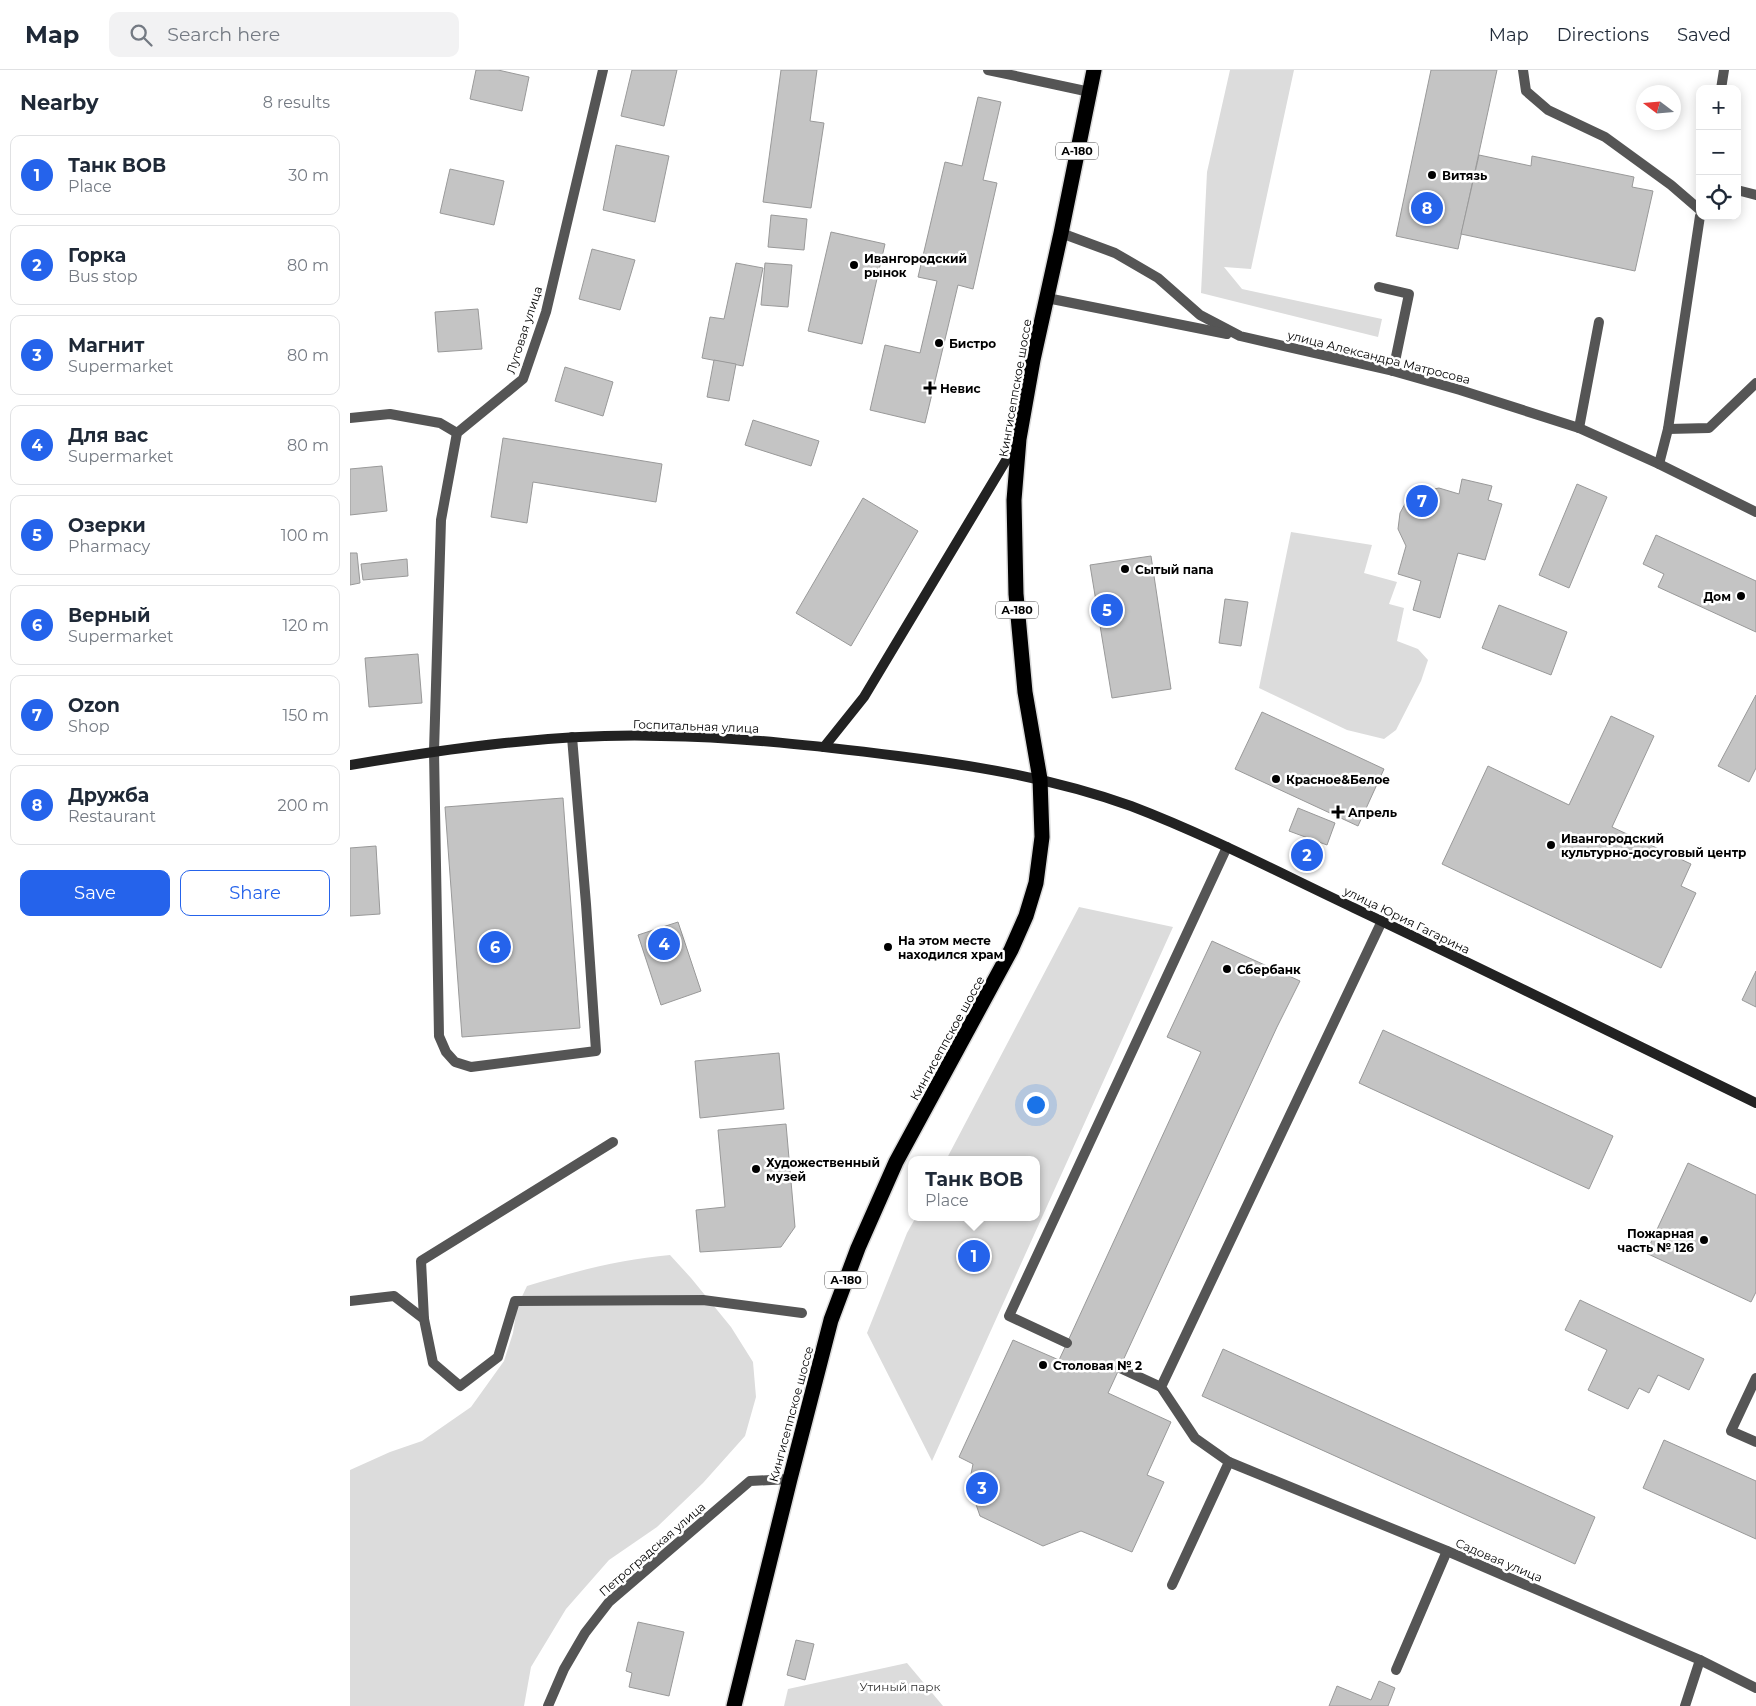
<!DOCTYPE html>
<html lang="en">
<head>
<meta charset="utf-8">
<style>
	:root { --surface:#fff; --page:#f2f2f3; --text:#1f2937; --muted:#747a83; --line:#e0e1e3; --accent:#2563eb }
	body { margin:0; font-family:Montserrat,sans-serif; background:var(--page); color:var(--text) }
	.controls { position:absolute; right:15px; top:15px; display:grid; overflow:hidden; border-radius:10px; box-shadow:0 2px 12px #0003 }
	.controls button { width:45px; height:45px; display:grid; place-items:center; padding:0; border:0; border-bottom:1px solid var(--line); background:var(--surface); color:var(--text); font:25px sans-serif }
	.compass { position:absolute; left:1286px; top:15px; width:45px; height:45px; border-radius:50%; background:var(--surface); box-shadow:0 2px 12px #0003; rotate:286deg }
	.you { position:absolute; left:685px; top:1034px; width:18px; height:18px; margin:-12px; border:4px solid #fff; border-radius:50%; background:#1a73e8; box-shadow:0 0 0 8px #1a73e833 }
	.badge { display:grid; place-items:center; width:32px; height:32px; border-radius:50%; background:var(--accent); color:#fff; font-size:16px; font-weight:700 }
	.pin { position:absolute; translate:-50% -50%; border:2px solid #fff; box-shadow:0 1px 5px #0006 }
	.popup { position:absolute; left:558px; top:1086px; width:132px; height:65px; box-sizing:border-box; display:grid; place-content:center; border-radius:10px; background:var(--surface); filter:drop-shadow(0 1px 4px #0005); font-size:16px; white-space:nowrap; color:var(--muted) }
	.popup b { font-size:19px; color:var(--text) }
	.popup::after { content:''; position:absolute; left:50%; top:100%; margin-left:-10px; border:10px solid transparent; border-top-color:var(--surface) }
	.list { margin:0; padding:0; list-style:none }
	h2 { display:flex; justify-content:space-between; align-items:center; height:65px; margin:0; padding:0 20px; font-size:21px }
	h2 small { font-size:16px; font-weight:400; color:var(--muted) }
	.list li { display:grid; grid-template-columns:32px 1fr auto; gap:15px; align-items:center; box-sizing:border-box; height:80px; margin:0 10px 10px; padding:0 10px; border:1px solid var(--line); border-radius:10px }
	.list b { display:block; font-size:19px; white-space:nowrap }
	.list p { margin:0; font-size:16px; white-space:nowrap; color:var(--muted) }
	.list em { font-size:16px; font-style:normal; color:var(--muted) }
	.actions { display:flex; gap:10px; padding:15px 20px }
	.actions a { flex:1; padding:11px 0; border:1px solid var(--accent); border-radius:10px; text-align:center; font-size:18px; color:var(--accent) }
	.actions .main { background:var(--accent); color:#fff }
	.icon { flex:none; width:28px; height:28px; fill:none; stroke:currentColor; stroke-width:2; stroke-linecap:round; stroke-linejoin:round }
	.map { position:relative; flex:none; width:1406px; height:1636px; overflow:hidden }
	header { display:flex; align-items:center; gap:30px; box-sizing:border-box; height:70px; padding:0 25px; background:var(--surface); border-bottom:1px solid var(--line) }
	header strong { font-size:24px }
	nav { display:flex; gap:28px; margin-inline-start:auto; font-size:18px }
	.search { width:350px; height:45px; background:var(--page); display:flex; align-items:center; gap:12px; box-sizing:border-box; padding:0 18px; border-radius:10px; color:var(--muted); font-size:19px }
	main { display:flex }
	aside { flex:1; background:var(--surface) }
	.map>svg:first-child { display:block }
	.green { fill:#dcdcdc }
	.building { fill:#c4c4c4; stroke:#999 }
	.lines { fill:none; stroke-linecap:round; stroke-linejoin:round }
	.highway-casing { stroke:#dbdbdb; stroke-width:18 }
	.lane { stroke:#555; stroke-width:10 }
	.street { stroke:#555; stroke-width:10 }
	.secondary { stroke:#222; stroke-width:10 }
	.highway { stroke:#000; stroke-width:15 }
	.poi-dot { fill:#000; stroke:#fff; stroke-width:2 }
	.labels { text-anchor:middle; dominant-baseline:central; stroke-width:5; stroke-linejoin:round; paint-order:stroke }
	.shield { fill:#fff; stroke:#4c4c4c; stroke-width:1 }
	.shield-label { font-size:11px; font-weight:bold; fill:#000 }
	.poi-label { font-size:12px; font-weight:bold; fill:#000; stroke:#fff; text-anchor:start }
	.street-label { font-size:12px; fill:#000; stroke:#fff }
	.park-label { font-size:12px; fill:#333; stroke:#fff }
</style>
</head>
<body>
<header>
<strong>Map</strong>
<div class="search"><svg class="icon" aria-label="search" viewBox="0 0 24 24"><circle cx="10" cy="10" r="6"/><path d="M15 15l6 6"/></svg>Search here</div>
<nav><a>Map</a><a>Directions</a><a>Saved</a></nav>
</header>
<main>
<aside>
<h2>Nearby<small>8 results</small></h2>
<ul class="list">
<li><span class="badge">1</span><div><b>Танк ВОВ</b><p>Place</p></div><em>30 m</em></li>
<li><span class="badge">2</span><div><b>Горка</b><p>Bus stop</p></div><em>80 m</em></li>
<li><span class="badge">3</span><div><b>Магнит</b><p>Supermarket</p></div><em>80 m</em></li>
<li><span class="badge">4</span><div><b>Для вас</b><p>Supermarket</p></div><em>80 m</em></li>
<li><span class="badge">5</span><div><b>Озерки</b><p>Pharmacy</p></div><em>100 m</em></li>
<li><span class="badge">6</span><div><b>Верный</b><p>Supermarket</p></div><em>120 m</em></li>
<li><span class="badge">7</span><div><b>Ozon</b><p>Shop</p></div><em>150 m</em></li>
<li><span class="badge">8</span><div><b>Дружба</b><p>Restaurant</p></div><em>200 m</em></li>
</ul>
<div class="actions"><a class="main">Save</a><a>Share</a></div>
</aside>
<div class="map">
<svg width="1406" height="1636" viewBox="0 0 1406 1636">
	<rect width="100%" height="100%" fill="#fff"/>
	<!-- green -->
	<g class="green">
		<path d="M 880,0 L 944,0 L 901,199 L 874,197 L 892,219 L 1032,249 L 1028,267 L 851,223 L 857,102 Z"/>
		<path d="M 941,462 L 1022,475 L 1014,503 L 1047,512 L 1039,534 L 1054,538 L 1047,571 L 1068,579 L 1078,590 L 1071,611 L 1046,660 L 1034,669 L 997,660 L 909,618 Z"/>
		<path d="M 729,837 L 823,857 L 582,1391 L 517,1263 L 557,1163 L 566,1147 L 686,1147 L 686,1090 L 596,1090 Z"/>
		<path d="M 320,1185 L 341,1208 L 381,1257 L 403,1292 L 406,1327 L 395,1366 L 353,1413 L 307,1457 L 259,1490 L 216,1539 L 181,1597 L 174,1636 L 0,1636 L 0,1400 L 40,1382 L 72,1371 L 121,1337 L 154,1291 L 163,1263 L 167,1237 L 177,1216 C 223,1202 271,1189 320,1185 Z"/>
		<path d="M 557,1593 L 593,1636 L 434,1636 L 438,1619 Z"/>
	</g>
	<!-- building -->
	<g class="building">
		<path d="M 126,0 L 148,0 L 179,7 L 172,41 L 120,29 Z"/>
		<path d="M 282,0 L 327,0 L 314,56 L 271,46 Z"/>
		<path d="M 431,0 L 467,0 L 460,51 L 474,53 L 461,138 L 413,132 Z"/>
		<path d="M 1081,0 L 1147,0 L 1108,179 L 1046,166 Z"/>
		<path d="M 628,27 L 651,32 L 633,110 L 647,113 L 623,219 L 608,215 L 575,353 L 520,340 L 535,275 L 570,283 L 587,211 L 568,207 L 595,92 L 612,96 Z"/>
		<path d="M 266,75 L 319,86 L 305,152 L 253,140 Z"/>
		<path d="M 1129,85 L 1181,96 L 1182,86 L 1284,107 L 1282,117 L 1303,121 L 1285,201 L 1111,164 Z"/>
		<path d="M 100,99 L 154,111 L 144,155 L 90,143 Z"/>
		<path d="M 421,145 L 457,149 L 454,180 L 418,177 Z"/>
		<path d="M 481,162 L 535,174 L 512,274 L 458,261 Z"/>
		<path d="M 242,179 L 285,190 L 270,240 L 229,229 Z"/>
		<path d="M 386,193 L 413,198 L 393,296 L 352,288 L 360,247 L 374,249 Z"/>
		<path d="M 415,193 L 442,195 L 438,237 L 411,235 Z"/>
		<path d="M 128,239 L 132,279 L 88,282 L 85,242 Z"/>
		<path d="M 364,290 L 386,294 L 379,331 L 357,327 Z"/>
		<path d="M 215,297 L 263,312 L 253,346 L 205,331 Z"/>
		<path d="M 403,350 L 469,371 L 461,396 L 395,375 Z"/>
		<path d="M 153,368 L 312,394 L 306,432 L 183,412 L 177,453 L 141,447 Z"/>
		<path d="M 32,396 L 37,441 L 0,445 L 0,399 Z"/>
		<path d="M 1112,409 L 1142,416 L 1138,430 L 1152,434 L 1135,490 L 1108,483 L 1090,548 L 1063,540 L 1071,511 L 1048,504 L 1056,476 L 1048,459 L 1050,443 L 1056,432 L 1074,421 L 1089,418 L 1109,424 Z"/>
		<path d="M 1227,414 L 1257,427 L 1219,518 L 1189,505 Z"/>
		<path d="M 513,428 L 568,461 L 501,576 L 446,543 Z"/>
		<path d="M 1306,465 L 1406,511 L 1406,562 L 1308,517 L 1314,504 L 1293,494 Z"/>
		<path d="M 0,483 L 7,483 L 10,513 L 0,515 Z"/>
		<path d="M 801,486 L 821,619 L 762,628 L 740,495 Z"/>
		<path d="M 57,489 L 58,506 L 13,510 L 11,494 Z"/>
		<path d="M 875,529 L 898,532 L 891,576 L 869,573 Z"/>
		<path d="M 1149,535 L 1217,562 L 1201,605 L 1132,578 Z"/>
		<path d="M 68,584 L 72,633 L 19,637 L 15,588 Z"/>
		<path d="M 1406,625 L 1406,698 L 1399,712 L 1368,696 Z"/>
		<path d="M 912,642 L 1034,699 L 1008,756 L 885,699 Z"/>
		<path d="M 1261,646 L 1304,666 L 1262,757 L 1341,794 L 1331,816 L 1346,823 L 1311,898 L 1092,794 L 1138,696 L 1219,735 Z"/>
		<path d="M 213,728 L 230,958 L 112,967 L 95,737 Z"/>
		<path d="M 948,738 L 985,753 L 977,775 L 939,761 Z"/>
		<path d="M 26,776 L 30,844 L 0,846 L 0,778 Z"/>
		<path d="M 328,852 L 351,921 L 311,935 L 288,865 Z"/>
		<path d="M 862,871 L 950,911 L 927,957 L 758,1323 L 821,1352 L 797,1405 L 814,1412 L 782,1482 L 731,1461 L 693,1476 L 630,1446 L 619,1414 L 623,1394 L 609,1387 L 663,1270 L 709,1290 L 717,1273 L 851,982 L 817,967 Z"/>
		<path d="M 1406,901 L 1406,937 L 1392,930 Z"/>
		<path d="M 1033,960 L 1263,1066 L 1239,1119 L 1009,1013 Z"/>
		<path d="M 429,983 L 434,1039 L 350,1048 L 345,991 Z"/>
		<path d="M 436,1054 L 445,1157 L 431,1177 L 350,1182 L 346,1140 L 375,1137 L 368,1060 Z"/>
		<path d="M 1338,1093 L 1406,1125 L 1406,1222 L 1401,1232 L 1296,1183 Z"/>
		<path d="M 1230,1230 L 1354,1289 L 1339,1320 L 1308,1305 L 1299,1323 L 1289,1318 L 1278,1339 L 1238,1320 L 1257,1280 L 1215,1260 Z"/>
		<path d="M 873,1279 L 1245,1447 L 1225,1494 L 852,1326 Z"/>
		<path d="M 1314,1370 L 1406,1411 L 1406,1469 L 1293,1418 Z"/>
		<path d="M 288,1552 L 334,1562 L 319,1626 L 279,1617 L 282,1603 L 276,1601 Z"/>
		<path d="M 446,1570 L 464,1574 L 455,1610 L 437,1605 Z"/>
		<path d="M 1029,1611 L 1045,1618 L 1038,1636 L 979,1636 L 987,1616 L 1021,1630 Z"/>
	</g>
	<g class="lines">
		<defs>
			<path id="highway" d="M 384,1636 L 440,1409 L 481,1250 L 508,1178 L 546,1092 L 661,880 L 676,846 L 686,813 L 692,767 L 690,709 L 675,622 L 666,524 L 664,430 L 669,369 L 683,290 L 711,163 L 744,0"/>
		</defs>
		<!-- highway casing -->
		<use href="#highway" class="highway-casing"/>
		<!-- lane -->
		<g class="lane">
			<path d="M 1173,0 L 1176,21 L 1198,40 L 1255,67 L 1321,115 L 1350,140"/>
			<path d="M 1371,19 L 1374,0"/>
			<path d="M 1387,120 L 1406,125"/>
			<path d="M 1029,217 L 1059,224 L 1043,301"/>
			<path d="M 0,348 L 40,344 L 90,353 L 107,363"/>
			<path d="M 1229,358 L 1249,252"/>
			<path d="M 1318,359 L 1359,358 L 1406,313"/>
			<path d="M 1309,394 L 1318,359 L 1350,146"/>
			<path d="M 84,681 L 89,966 L 96,982 L 105,992 L 121,997 L 246,981 L 236,834 L 222,667"/>
			<path d="M 0,1231 L 44,1226 L 74,1249 L 83,1293 L 110,1316 L 148,1287 L 165,1231 L 353,1230 L 452,1243"/>
			<path d="M 74,1249 L 71,1191 L 263,1072"/>
			<path d="M 717,1273 L 659,1246 L 877,777"/>
			<path d="M 770,1298 L 811,1317"/>
			<path d="M 1406,1308 L 1381,1361 L 1406,1372"/>
			<path d="M 822,1515 L 879,1392 L 845,1368 L 811,1317 L 1032,851"/>
			<path d="M 1046,1600 L 1097,1481"/>
			<path d="M 1335,1636 L 1350,1590"/>
		</g>
		<!-- street -->
		<g class="street">
			<path d="M 638,0 L 740,22"/>
			<path d="M 711,163 L 765,183 L 808,208 L 850,245 L 890,266 L 1043,301 L 1110,320 L 1229,358 L 1309,394 L 1406,442"/>
			<path d="M 697,228 L 877,264"/>
			<path d="M 84,681 L 91,450 L 107,363 L 173,309 L 196,242 L 253,0"/>
			<path d="M 879,1392 L 1097,1481 L 1350,1590 L 1406,1618"/>
			<path d="M 198,1636 L 214,1599 L 235,1563 L 259,1532 L 400,1411 L 440,1409"/>
		</g>
		<!-- secondary -->
		<g class="secondary">
			<path d="M 474,677 L 514,627 L 667,372"/>
			<path d="M 0,695 C 102,678 207,663 311,666 C 391,667 469,676 548,686 C 627,696 706,709 781,736 C 857,765 930,803 1004,838 C 1139,902 1272,968 1406,1033"/>
		</g>
		<!-- highway -->
		<use href="#highway" class="highway"/>
	</g>
	<!-- markers -->
	<g class="poi-dot">
		<circle cx="1082" cy="105" r="5"/>
		<circle cx="504" cy="195" r="5"/>
		<circle cx="589" cy="273" r="5"/>
		<path d="M577.5 310.5h5v5h5v5h-5v5h-5v-5h-5v-5h5z"/>
		<circle cx="775" cy="499" r="5"/>
		<circle cx="1391" cy="526" r="5"/>
		<circle cx="926" cy="709" r="5"/>
		<path d="M985.5 734.5h5v5h5v5h-5v5h-5v-5h-5v-5h5z"/>
		<circle cx="1201" cy="775" r="5"/>
		<circle cx="538" cy="877" r="5"/>
		<circle cx="877" cy="899" r="5"/>
		<circle cx="406" cy="1099" r="5"/>
		<circle cx="1354" cy="1170" r="5"/>
		<circle cx="693" cy="1295" r="5"/>
	</g>
	<g class="labels">
		<!-- shield labels -->
		<g class="shield">
			<rect x="706" y="72.5" width="42" height="17" rx="4"/>
			<rect x="646" y="531.5" width="42" height="17" rx="4"/>
			<rect x="475" y="1201.5" width="42" height="17" rx="4"/>
		</g>
		<g class="shield-label">
			<text x="727" y="81">А-180</text>
			<text x="667" y="540">А-180</text>
			<text x="496" y="1210">А-180</text>
		</g>
		<!-- poi labels -->
		<g class="poi-label">
			<text x="1092" y="105">Витязь</text>
			<text x="514" y="188">Ивангородский<tspan x="514" dy="14">рынок</tspan></text>
			<text x="599" y="273">Бистро</text>
			<text x="590" y="318">Невис</text>
			<text x="785" y="499">Сытый папа</text>
			<text x="1381" y="526" text-anchor="end">Дом</text>
			<text x="936" y="709">Красное&amp;Белое</text>
			<text x="998" y="742">Апрель</text>
			<text x="1211" y="768">Ивангородский<tspan x="1211" dy="14">культурно-досуговый центр</tspan></text>
			<text x="548" y="870">На этом месте<tspan x="548" dy="14">находился храм</tspan></text>
			<text x="887" y="899">Сбербанк</text>
			<text x="416" y="1092">Художественный<tspan x="416" dy="14">музей</tspan></text>
			<text x="1344" y="1163" text-anchor="end">Пожарная<tspan x="1344" dy="14">часть № 126</tspan></text>
			<text x="703" y="1295">Столовая № 2</text>
		</g>
		<!-- street labels -->
		<g class="street-label">
			<text transform="translate(174 260) rotate(-72)">Луговая улица</text>
			<text transform="translate(1029 287) rotate(14)">улица Александра Матросова</text>
			<text transform="translate(665 318) rotate(-80)">Кингисеппское шоссе</text>
			<text transform="translate(346 656) rotate(2)">Госпитальная улица</text>
			<text transform="translate(1057 850) rotate(26)">улица Юрия Гагарина</text>
			<text transform="translate(597 968) rotate(-61)">Кингисеппское шоссе</text>
			<text transform="translate(441 1344) rotate(-75)">Кингисеппское шоссе</text>
			<text transform="translate(302 1479) rotate(-41)">Петроградская улица</text>
			<text transform="translate(1149 1490) rotate(23)">Садовая улица</text>
		</g>
		<!-- park labels -->
		<g class="park-label">
			<text x="550" y="1616">Утиный парк</text>
		</g>
	</g>
</svg>
<div class="controls">
<button>+</button>
<button>−</button>
<button><svg class="icon" aria-label="locate" viewBox="0 0 24 24"><circle cx="12" cy="12" r="6"/><path d="M12 2v4M12 18v4M2 12h4M18 12h4"/></svg></button>
</div>
<svg class="compass" viewBox="-18 -18 36 36"><path d="M0-13l5 13h-10z" fill="#e53935"/><path d="M0 13l5-13h-10z" fill="#747a83"/></svg>
<div class="you"></div>
<div class="pin badge" style="left:624px;top:1186px">1</div>
<div class="popup"><b>Танк ВОВ</b>Place</div>
<div class="pin badge" style="left:957px;top:785px">2</div>
<div class="pin badge" style="left:632px;top:1418px">3</div>
<div class="pin badge" style="left:314px;top:874px">4</div>
<div class="pin badge" style="left:757px;top:540px">5</div>
<div class="pin badge" style="left:145px;top:877px">6</div>
<div class="pin badge" style="left:1072px;top:431px">7</div>
<div class="pin badge" style="left:1077px;top:138px">8</div>
</div>
</main>
</body>
</html>
